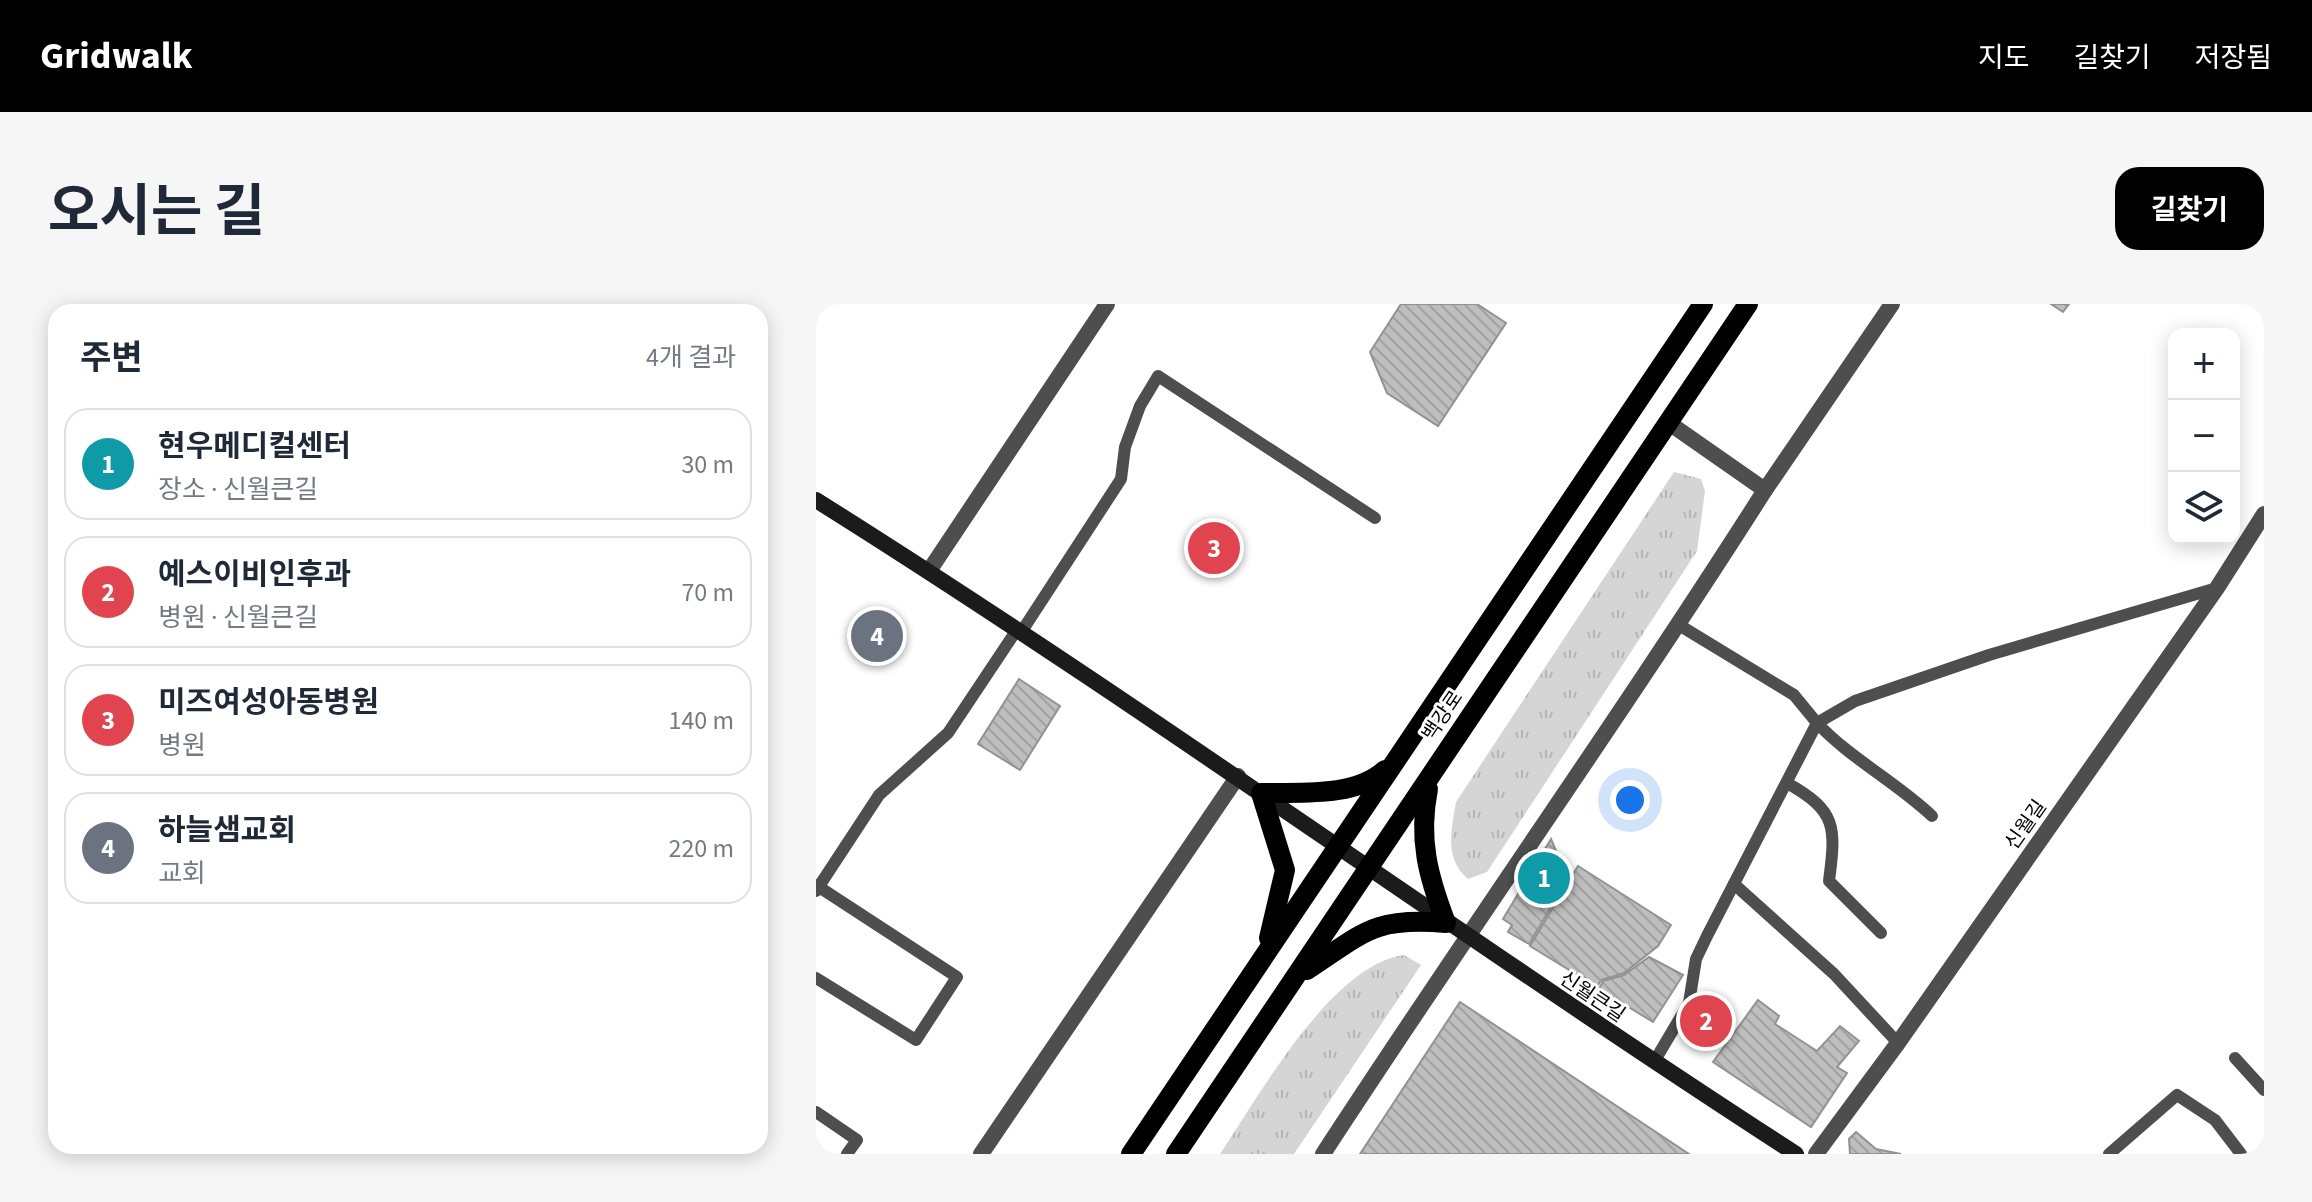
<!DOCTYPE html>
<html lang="ko">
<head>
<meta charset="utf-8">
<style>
	:root { --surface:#fff; --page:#f6f6f7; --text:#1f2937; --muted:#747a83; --line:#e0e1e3; --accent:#000 }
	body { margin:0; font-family:"Source Sans 3","Noto Sans KR",sans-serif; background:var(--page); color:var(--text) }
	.controls { position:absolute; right:24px; top:24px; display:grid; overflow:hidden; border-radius:16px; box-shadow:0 4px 20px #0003 }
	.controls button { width:72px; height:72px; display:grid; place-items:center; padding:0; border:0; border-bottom:2px solid var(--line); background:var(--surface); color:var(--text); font:40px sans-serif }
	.you { position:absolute; left:814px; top:496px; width:28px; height:28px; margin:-20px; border:6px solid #fff; border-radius:50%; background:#1a73e8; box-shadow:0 0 0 12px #1a73e833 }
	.badge { display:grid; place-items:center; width:52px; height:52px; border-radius:50%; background:var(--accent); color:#fff; font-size:26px; font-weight:700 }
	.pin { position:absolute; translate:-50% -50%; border:4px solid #fff; box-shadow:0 2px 8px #0006 }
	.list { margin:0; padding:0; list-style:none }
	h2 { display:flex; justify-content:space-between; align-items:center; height:104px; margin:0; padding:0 32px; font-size:34px }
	h2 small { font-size:26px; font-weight:400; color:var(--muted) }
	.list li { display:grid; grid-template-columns:52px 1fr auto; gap:24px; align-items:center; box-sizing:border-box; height:112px; margin:0 16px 16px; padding:0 16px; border:2px solid var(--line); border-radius:24px }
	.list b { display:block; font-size:30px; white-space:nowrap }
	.list p { margin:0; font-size:26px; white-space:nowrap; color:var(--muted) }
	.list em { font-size:26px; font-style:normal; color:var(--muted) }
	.icon { flex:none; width:44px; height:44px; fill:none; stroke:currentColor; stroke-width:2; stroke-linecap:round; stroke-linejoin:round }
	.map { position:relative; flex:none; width:1448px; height:850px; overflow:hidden; border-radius:24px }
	header { display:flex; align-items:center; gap:48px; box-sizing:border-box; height:112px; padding:0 40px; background:var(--accent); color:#fff }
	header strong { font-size:38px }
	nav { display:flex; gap:44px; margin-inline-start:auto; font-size:28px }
	.intro { display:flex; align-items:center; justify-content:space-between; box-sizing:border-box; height:192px; padding:0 48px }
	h1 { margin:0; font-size:56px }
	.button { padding:20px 36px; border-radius:24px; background:var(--accent); color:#fff; font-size:28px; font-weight:700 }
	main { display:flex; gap:48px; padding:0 48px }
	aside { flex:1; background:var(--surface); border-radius:24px; box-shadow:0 4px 20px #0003 }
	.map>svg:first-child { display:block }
	.grass { fill:url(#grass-tufts) }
	.building { fill:url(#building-back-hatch); stroke:#929292; stroke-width:2 }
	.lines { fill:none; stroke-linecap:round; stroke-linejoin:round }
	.lane { stroke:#4e4e4e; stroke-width:12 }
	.street { stroke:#4e4e4e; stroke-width:16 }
	.secondary { stroke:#1b1b1b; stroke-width:16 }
	.primary { stroke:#000; stroke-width:20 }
	.labels { text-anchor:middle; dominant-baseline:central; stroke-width:6; stroke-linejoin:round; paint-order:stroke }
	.street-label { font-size:20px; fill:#000; stroke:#fff }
</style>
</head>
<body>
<header>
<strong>Gridwalk</strong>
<nav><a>지도</a><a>길찾기</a><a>저장됨</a></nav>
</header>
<div class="intro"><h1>오시는 길</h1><a class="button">길찾기</a></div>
<main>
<aside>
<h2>주변<small>4개 결과</small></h2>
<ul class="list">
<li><span class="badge" style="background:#0f9aa8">1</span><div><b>현우메디컬센터</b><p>장소 · 신월큰길</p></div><em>30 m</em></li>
<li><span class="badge" style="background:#e0444e">2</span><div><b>예스이비인후과</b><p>병원 · 신월큰길</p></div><em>70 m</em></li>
<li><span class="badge" style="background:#e0444e">3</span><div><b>미즈여성아동병원</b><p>병원</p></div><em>140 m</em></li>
<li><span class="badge" style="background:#6b7280">4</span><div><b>하늘샘교회</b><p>교회</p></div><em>220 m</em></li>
</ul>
</aside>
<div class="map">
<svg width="1448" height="850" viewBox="0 0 1448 850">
	<defs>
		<pattern id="grass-tufts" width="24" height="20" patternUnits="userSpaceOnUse" patternTransform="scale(2)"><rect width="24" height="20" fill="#d5d5d5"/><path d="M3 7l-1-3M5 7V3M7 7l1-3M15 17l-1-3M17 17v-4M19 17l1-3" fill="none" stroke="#b5b5b5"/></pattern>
		<pattern id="building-back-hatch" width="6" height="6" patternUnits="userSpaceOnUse" patternTransform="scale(2)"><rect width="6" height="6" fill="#bebebe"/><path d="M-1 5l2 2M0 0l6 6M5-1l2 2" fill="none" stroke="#a2a2a2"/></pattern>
	</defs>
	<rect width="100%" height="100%" fill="#fff"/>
	<!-- grass -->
	<g class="grass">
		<path d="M 858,168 L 885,175 L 889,187 L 881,247 L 671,568 L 652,575 C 628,554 635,527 640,498 Z"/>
		<path d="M 588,651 L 605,661 L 478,850 L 404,850 C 443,792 515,661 588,651 Z"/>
	</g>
	<!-- building -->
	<g class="building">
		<path d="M 585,0 L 661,0 L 690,19 L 622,122 L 571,89 L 554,48 Z"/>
		<path d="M 1235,0 L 1253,0 L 1247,8 Z"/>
		<path d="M 203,375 L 244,402 L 204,466 L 162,440 Z"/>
		<path d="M 735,535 L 745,559 L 744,588 L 713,640 L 692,628 L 696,621 L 687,615 Z"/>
		<path d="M 762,562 L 855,621 L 842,642 L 808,669 L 785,676 L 781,683 L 714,642 Z"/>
		<path d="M 833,653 L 867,671 L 837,718 L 783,685 L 787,677 L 808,671 Z"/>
		<path d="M 942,696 L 963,712 L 959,720 L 1001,747 L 1024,722 L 1043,737 L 1021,763 L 1031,769 L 995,823 L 897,758 Z"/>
		<path d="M 644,698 L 873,850 L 544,850 Z"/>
		<path d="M 1040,828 L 1060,845 L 1085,850 L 1034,850 L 1033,835 Z"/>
	</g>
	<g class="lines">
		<!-- lane -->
		<g class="lane">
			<path d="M 863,321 L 978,391 L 1001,419 L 1039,397 L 1173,351 L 1401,284"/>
			<path d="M 206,327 L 305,175 L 309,143 L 324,102 L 342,72 L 559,214"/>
			<path d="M 971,479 C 1021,507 1020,523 1013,577 L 1065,629"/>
			<path d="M 918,580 L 1018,670 L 1082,739"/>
			<path d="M 0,581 L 141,673 L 100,736 L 0,674"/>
			<path d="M 0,587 L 63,491 L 132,429 L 202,324"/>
			<path d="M 1419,754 L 1448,786"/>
			<path d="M 838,758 L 873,699 L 880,655 L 891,632 L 1001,419 C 1035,455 1080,478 1116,512"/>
			<path d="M 0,808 L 41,836 L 31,850"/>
			<path d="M 1293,850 L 1361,791 L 1399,816 L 1425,850"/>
		</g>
		<!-- street -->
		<g class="street">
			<path d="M 949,186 L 1076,0"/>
			<path d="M 113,267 L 291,0"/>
			<path d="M 165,850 L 422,472"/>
			<path d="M 507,850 C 652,627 806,411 949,186 L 853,119"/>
			<path d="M 1000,850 L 1082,739 L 1401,284 L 1448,210"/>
		</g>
		<!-- secondary -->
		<path class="secondary" d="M 0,196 C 333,405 650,637 980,850"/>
		<!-- primary -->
		<g class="primary">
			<path d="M 453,634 L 469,566 L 445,489 C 484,488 538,494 569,466"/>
			<path d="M 491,666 C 549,628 557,613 630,619 C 612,572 602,535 612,485"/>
			<path d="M 315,850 L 887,0"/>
			<path d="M 360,850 L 932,0"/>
		</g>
	</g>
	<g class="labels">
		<!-- street labels -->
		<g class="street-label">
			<text transform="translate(627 412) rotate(-56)">백강로</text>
			<text transform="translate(1210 521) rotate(-55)">신월길</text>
			<text transform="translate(776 693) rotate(34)">신월큰길</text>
		</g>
	</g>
</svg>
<div class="controls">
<button>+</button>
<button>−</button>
<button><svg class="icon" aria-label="layers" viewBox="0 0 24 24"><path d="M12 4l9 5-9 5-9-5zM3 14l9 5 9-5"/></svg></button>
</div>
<div class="you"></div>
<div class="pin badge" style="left:728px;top:574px;background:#0f9aa8">1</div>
<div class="pin badge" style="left:890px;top:717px;background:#e0444e">2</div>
<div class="pin badge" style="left:398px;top:244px;background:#e0444e">3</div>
<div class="pin badge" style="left:61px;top:332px;background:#6b7280">4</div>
</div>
</main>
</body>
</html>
